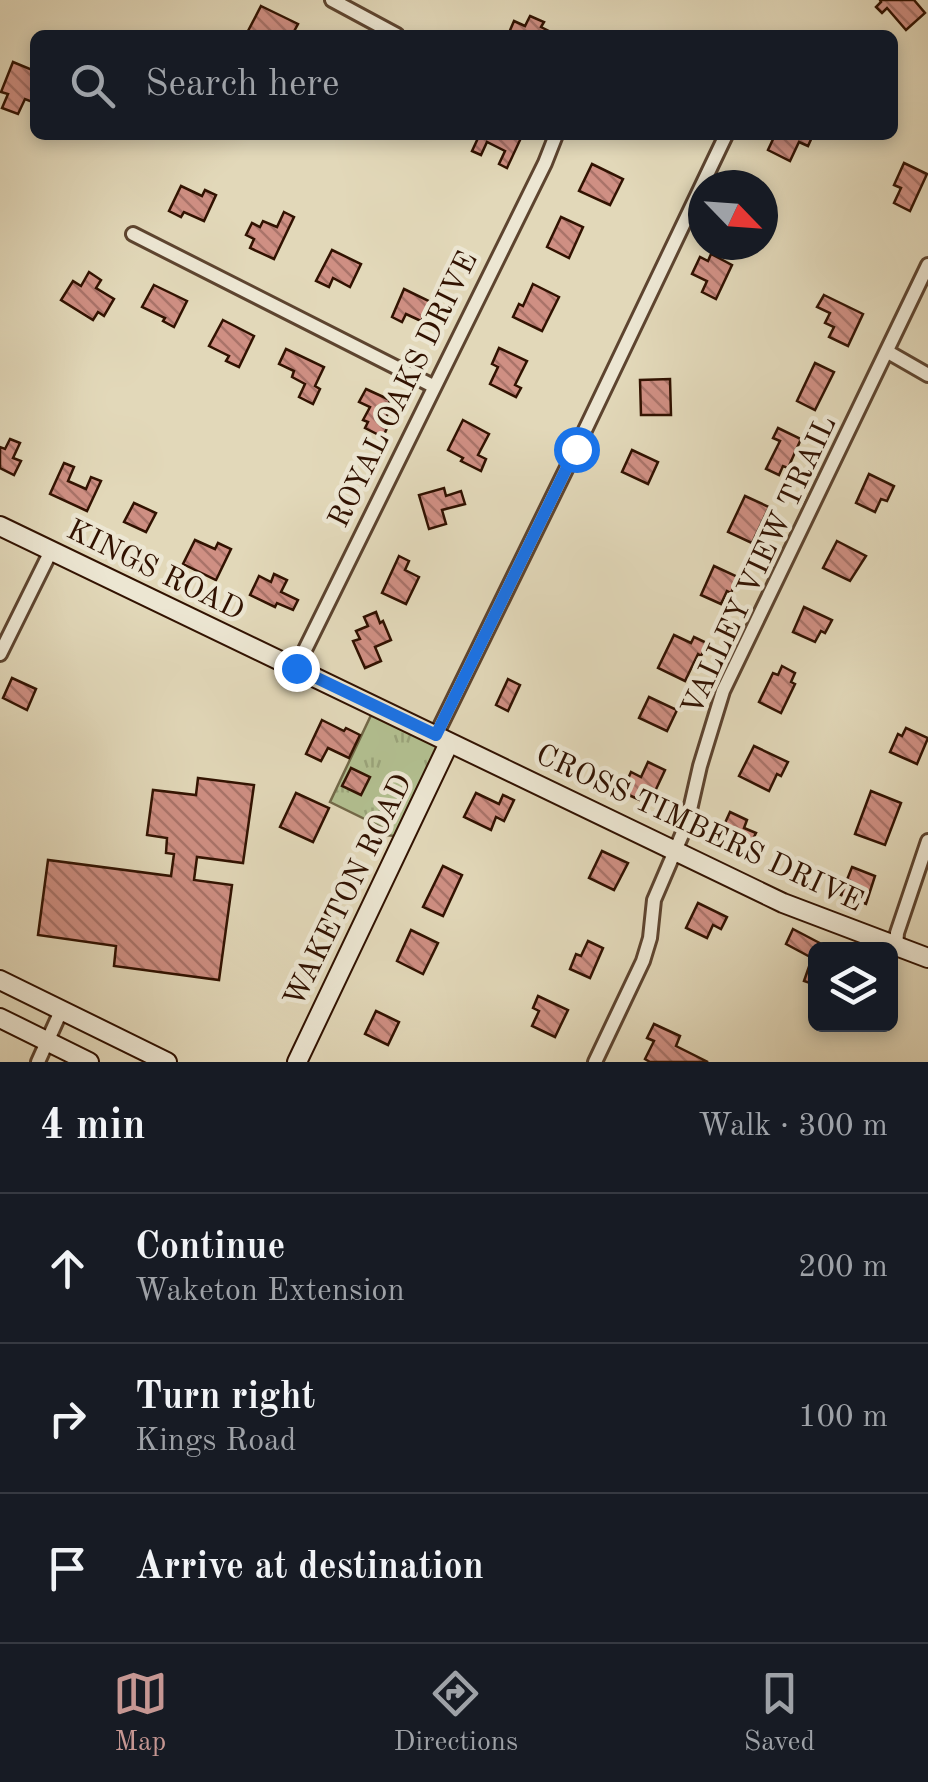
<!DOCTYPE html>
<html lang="en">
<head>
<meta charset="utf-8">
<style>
	:root { --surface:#171b24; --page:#20242c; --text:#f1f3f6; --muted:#9ea1a6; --line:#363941; --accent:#c59692 }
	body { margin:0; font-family:"Old Standard TT",serif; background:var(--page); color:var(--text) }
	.controls { position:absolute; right:30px; bottom:30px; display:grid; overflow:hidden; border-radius:15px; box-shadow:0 5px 15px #0003 }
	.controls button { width:90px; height:90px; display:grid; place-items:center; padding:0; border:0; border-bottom:2px solid var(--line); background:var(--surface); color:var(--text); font:50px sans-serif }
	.compass { position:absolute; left:688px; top:170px; width:90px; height:90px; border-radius:50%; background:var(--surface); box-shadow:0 5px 15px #0003; rotate:115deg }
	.stop { position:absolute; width:30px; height:30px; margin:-22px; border:8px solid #1a73e8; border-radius:50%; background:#fff }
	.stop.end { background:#1a73e8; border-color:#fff; box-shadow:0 2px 10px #0008 }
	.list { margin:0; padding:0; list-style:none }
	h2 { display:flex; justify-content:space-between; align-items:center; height:130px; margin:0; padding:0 40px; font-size:42px }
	h2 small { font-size:32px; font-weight:400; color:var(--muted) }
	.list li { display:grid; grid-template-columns:65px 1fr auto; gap:30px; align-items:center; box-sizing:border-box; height:150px; padding:0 40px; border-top:2px solid var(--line) }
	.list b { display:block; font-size:38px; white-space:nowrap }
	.list p { margin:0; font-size:32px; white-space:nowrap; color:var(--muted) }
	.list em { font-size:32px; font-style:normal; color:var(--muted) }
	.icon { flex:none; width:55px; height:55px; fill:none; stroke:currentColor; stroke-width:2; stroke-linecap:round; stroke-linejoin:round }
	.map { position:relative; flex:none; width:928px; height:1062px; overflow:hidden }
	.search { position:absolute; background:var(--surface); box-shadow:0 5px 15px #0003; left:30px; right:30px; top:30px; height:110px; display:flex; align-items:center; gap:25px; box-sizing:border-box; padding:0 35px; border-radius:15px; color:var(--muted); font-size:38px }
	.sheet { height:580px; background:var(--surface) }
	nav { display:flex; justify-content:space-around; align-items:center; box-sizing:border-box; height:140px; border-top:2px solid var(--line); background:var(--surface); font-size:28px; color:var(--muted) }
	nav a { display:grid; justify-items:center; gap:5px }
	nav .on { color:var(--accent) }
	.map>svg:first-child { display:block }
	.park { fill:url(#park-tufts); stroke:#726848; stroke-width:2.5 }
	.building { fill:url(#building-back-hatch); stroke:#311201; stroke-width:2.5 }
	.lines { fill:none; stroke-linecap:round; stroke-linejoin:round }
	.street-casing { stroke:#5d442f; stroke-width:18 }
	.secondary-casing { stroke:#311201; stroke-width:22 }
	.street { stroke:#ece6d2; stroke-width:12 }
	.secondary { stroke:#ece6d2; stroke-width:18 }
	.route { stroke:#1a73e8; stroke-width:12 }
	.labels { text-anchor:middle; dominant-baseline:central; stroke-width:9; stroke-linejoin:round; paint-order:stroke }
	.street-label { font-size:30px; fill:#311201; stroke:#ece6d2 }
</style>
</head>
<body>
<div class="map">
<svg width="928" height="1062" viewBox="0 0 928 1062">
	<defs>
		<pattern id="park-tufts" width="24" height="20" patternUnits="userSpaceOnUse" patternTransform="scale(2.5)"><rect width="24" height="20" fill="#b2bf90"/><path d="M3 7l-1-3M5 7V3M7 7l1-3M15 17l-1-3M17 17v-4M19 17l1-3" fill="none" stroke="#9aa37a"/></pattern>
		<pattern id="building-back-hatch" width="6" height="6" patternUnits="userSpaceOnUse" patternTransform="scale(2.5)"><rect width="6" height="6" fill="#cf8f83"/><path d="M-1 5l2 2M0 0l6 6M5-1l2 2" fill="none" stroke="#a97369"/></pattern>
	</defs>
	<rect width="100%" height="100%" fill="#e2d8b9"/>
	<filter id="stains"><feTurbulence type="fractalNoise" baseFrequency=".002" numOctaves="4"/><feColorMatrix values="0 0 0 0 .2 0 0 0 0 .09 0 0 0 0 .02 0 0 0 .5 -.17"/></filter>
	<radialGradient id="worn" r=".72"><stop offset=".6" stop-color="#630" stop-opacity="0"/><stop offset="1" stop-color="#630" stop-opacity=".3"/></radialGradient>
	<!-- park -->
	<path class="park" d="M 373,711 L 437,745 L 438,748 L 395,836 L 385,835 L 385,829 L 330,802 Z"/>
	<!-- building -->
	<g class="building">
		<path d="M 880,0 L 914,0 L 925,13 L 906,30 L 887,8 L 882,13 L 876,7 L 881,2 Z"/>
		<path d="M 261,6 L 298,24 L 292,35 L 256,35 L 248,31 Z"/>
		<path d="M 530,16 L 544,22 L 541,27 L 557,35 L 508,35 L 514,21 L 525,26 Z"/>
		<path d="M 13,62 L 35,71 L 35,103 L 25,99 L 18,114 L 2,108 L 8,94 L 1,92 Z"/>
		<path d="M 472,135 L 514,135 L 521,138 L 507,168 L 499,164 L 505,151 L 487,142 L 481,155 L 472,151 L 478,138 Z"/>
		<path d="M 775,135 L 813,135 L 808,146 L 799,142 L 790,161 L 768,150 Z"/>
		<path d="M 904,163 L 927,174 L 910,211 L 894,203 L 901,188 L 894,185 Z"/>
		<path d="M 592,164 L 623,179 L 610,205 L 579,191 Z"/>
		<path d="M 181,186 L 202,196 L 205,190 L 216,195 L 204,221 L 184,212 L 181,217 L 169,211 Z"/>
		<path d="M 284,212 L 294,217 L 274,259 L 250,248 L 254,239 L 246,235 L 252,223 L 260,227 L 263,221 L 277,227 Z"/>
		<path d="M 561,217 L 583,227 L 569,258 L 547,247 Z"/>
		<path d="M 332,250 L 361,264 L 350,287 L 333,278 L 329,287 L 316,281 Z"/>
		<path d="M 711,254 L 732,265 L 716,299 L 702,292 L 707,281 L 692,274 L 700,257 L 708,261 Z"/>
		<path d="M 89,272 L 101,280 L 96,288 L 114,299 L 104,316 L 98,312 L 93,320 L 61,300 L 73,281 L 81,286 Z"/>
		<path d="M 533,284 L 559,297 L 542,331 L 513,317 L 519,304 L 523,306 Z"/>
		<path d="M 154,285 L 187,301 L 174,327 L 163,321 L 165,318 L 142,307 Z"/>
		<path d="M 404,289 L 431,302 L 421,321 L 406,314 L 402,322 L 392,317 Z"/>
		<path d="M 824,295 L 863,314 L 848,346 L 829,337 L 834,327 L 825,323 L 830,313 L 817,307 Z"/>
		<path d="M 223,320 L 254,336 L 239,367 L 226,361 L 229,356 L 209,346 Z"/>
		<path d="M 499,348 L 527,361 L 515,385 L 521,388 L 516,397 L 490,384 L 498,367 L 492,364 Z"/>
		<path d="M 286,349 L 324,367 L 315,386 L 320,389 L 313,404 L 299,397 L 305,384 L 292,377 L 294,371 L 279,364 Z"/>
		<path d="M 815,363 L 834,372 L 815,410 L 797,401 Z"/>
		<path d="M 670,379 L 671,415 L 641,415 L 640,380 Z"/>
		<path d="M 366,389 L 390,400 L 387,407 L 390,409 L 383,424 L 388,426 L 383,437 L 365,428 L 368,422 L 363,420 L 370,407 L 359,402 Z"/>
		<path d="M 463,420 L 489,434 L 478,455 L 486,459 L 481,471 L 461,461 L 463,458 L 448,450 Z"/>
		<path d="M 778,428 L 801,439 L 788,468 L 783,466 L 779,475 L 766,469 L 780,441 L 773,438 Z"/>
		<path d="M 10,439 L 20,443 L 13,458 L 21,461 L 14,475 L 0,468 L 0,447 L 5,449 Z"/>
		<path d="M 632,450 L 658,462 L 648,484 L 622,472 Z"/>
		<path d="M 64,463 L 74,467 L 68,481 L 86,489 L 91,477 L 101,481 L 87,511 L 50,494 Z"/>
		<path d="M 869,474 L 894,486 L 887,501 L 881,499 L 875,512 L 856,503 Z"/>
		<path d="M 444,488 L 446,496 L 461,491 L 465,504 L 442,510 L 446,524 L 429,529 L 419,495 Z"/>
		<path d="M 745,496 L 769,507 L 752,543 L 728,532 Z"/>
		<path d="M 134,503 L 156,513 L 146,532 L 124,522 Z"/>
		<path d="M 195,540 L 215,549 L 218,543 L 231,549 L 216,580 L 183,564 Z"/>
		<path d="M 837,541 L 866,556 L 850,581 L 823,568 Z"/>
		<path d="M 399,556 L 409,561 L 405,570 L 419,577 L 406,604 L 382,593 Z"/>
		<path d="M 714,566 L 738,577 L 731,593 L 727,591 L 721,604 L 701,595 Z"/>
		<path d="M 274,574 L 287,580 L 281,592 L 298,600 L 293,610 L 277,603 L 275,607 L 250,595 L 259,576 L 271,582 Z"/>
		<path d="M 804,607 L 832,620 L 825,633 L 821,631 L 815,642 L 793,632 Z"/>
		<path d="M 376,612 L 380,623 L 383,621 L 391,640 L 375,647 L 381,661 L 365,668 L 353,641 L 360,639 L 356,631 L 368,626 L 364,617 Z"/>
		<path d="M 674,635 L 691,643 L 694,637 L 707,643 L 701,656 L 698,654 L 685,681 L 658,668 Z"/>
		<path d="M 782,666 L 795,673 L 791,682 L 795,684 L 781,713 L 759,702 L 773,673 L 778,675 Z"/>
		<path d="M 12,678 L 36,689 L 27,710 L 3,698 Z"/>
		<path d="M 508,679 L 520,685 L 508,711 L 496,705 Z"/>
		<path d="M 649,697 L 677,710 L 667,731 L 639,718 Z"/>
		<path d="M 322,720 L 344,731 L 346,728 L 360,735 L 349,758 L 328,748 L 321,761 L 306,754 Z"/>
		<path d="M 906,728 L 928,738 L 917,764 L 890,752 L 898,734 L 902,736 Z"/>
		<path d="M 754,746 L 788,762 L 781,776 L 777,774 L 769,791 L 739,776 Z"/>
		<path d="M 648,762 L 665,770 L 649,804 L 622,792 L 631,772 L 641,777 Z"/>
		<path d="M 351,768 L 370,777 L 361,795 L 342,786 Z"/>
		<path d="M 198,778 L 254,785 L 243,863 L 197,857 L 194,880 L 232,885 L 219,980 L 114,966 L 116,946 L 38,935 L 48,860 L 171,876 L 174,854 L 166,853 L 167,838 L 147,835 L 153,790 L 196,795 Z"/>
		<path d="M 871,791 L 901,803 L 885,845 L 855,834 Z"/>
		<path d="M 296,793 L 329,808 L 313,842 L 280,827 Z"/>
		<path d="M 476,793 L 499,804 L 503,795 L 514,800 L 504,821 L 496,817 L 491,830 L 464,817 Z"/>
		<path d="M 730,812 L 747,820 L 744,828 L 756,833 L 749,847 L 720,834 Z"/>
		<path d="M 602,851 L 628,863 L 614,890 L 589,878 Z"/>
		<path d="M 443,866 L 462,875 L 443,916 L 423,907 Z"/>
		<path d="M 852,867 L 875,876 L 866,904 L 841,895 Z"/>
		<path d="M 698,903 L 727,917 L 721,929 L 713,925 L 707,938 L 686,928 Z"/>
		<path d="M 793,929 L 833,950 L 816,950 L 816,985 L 804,981 L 812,958 L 786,944 Z"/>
		<path d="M 411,930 L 438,943 L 423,974 L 397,961 Z"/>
		<path d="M 588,941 L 603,948 L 590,978 L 570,969 L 576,954 L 581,956 Z"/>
		<path d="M 538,996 L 568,1010 L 555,1037 L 532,1026 L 539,1011 L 533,1008 Z"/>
		<path d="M 376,1011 L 399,1022 L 388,1045 L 365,1034 Z"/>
		<path d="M 654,1024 L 680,1036 L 676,1046 L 708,1062 L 650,1062 L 645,1059 L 654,1041 L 647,1038 Z"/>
	</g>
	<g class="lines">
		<defs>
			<g id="street">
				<path d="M 332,0 L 397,35"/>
				<path d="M 133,234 L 433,386"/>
				<path d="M 888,352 L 928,375"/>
				<path d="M 0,654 L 51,551"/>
				<path d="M 296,668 L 545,163 L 556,135"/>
				<path d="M 436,735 L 576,449 L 726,135"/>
				<path d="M 896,947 L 897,933 L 928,841"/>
				<path d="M 38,1062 L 61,1011"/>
				<path d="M 595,1062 L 643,961 L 650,938 L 654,900 L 687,823 L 700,766 L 723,691 L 928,265"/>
			</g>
			<g id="secondary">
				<path d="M 0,526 L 783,903 L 928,958"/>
				<path d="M 0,980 L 167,1062"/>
				<path d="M 0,1018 L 89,1062"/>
				<path d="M 297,1062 L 449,743"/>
			</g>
		</defs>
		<!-- street casing -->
		<use href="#street" class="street-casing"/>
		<!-- secondary casing -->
		<use href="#secondary" class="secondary-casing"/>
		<!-- street -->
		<use href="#street" class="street"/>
		<!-- secondary -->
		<use href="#secondary" class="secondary"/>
	</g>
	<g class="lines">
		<!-- route -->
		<path class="route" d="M 296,668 L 436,735 L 576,449"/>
	</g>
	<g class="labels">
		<!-- street labels -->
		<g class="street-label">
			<text transform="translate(404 390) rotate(-64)">ROYAL OAKS DRIVE</text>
			<text transform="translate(760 566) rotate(-65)">VALLEY VIEW TRAIL</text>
			<text transform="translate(155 571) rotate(26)">KINGS ROAD</text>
			<text transform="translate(699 829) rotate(25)">CROSS TIMBERS DRIVE</text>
			<text transform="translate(349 891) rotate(-64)">WAKETON ROAD</text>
		</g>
	</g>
	<rect width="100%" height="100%" filter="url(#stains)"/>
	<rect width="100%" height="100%" fill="url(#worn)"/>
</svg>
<div class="controls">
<button><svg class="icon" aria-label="layers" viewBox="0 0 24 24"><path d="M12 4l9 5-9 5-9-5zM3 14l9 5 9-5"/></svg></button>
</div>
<svg class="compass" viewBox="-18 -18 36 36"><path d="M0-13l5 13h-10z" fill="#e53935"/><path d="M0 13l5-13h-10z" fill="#9ea1a6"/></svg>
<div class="stop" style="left:576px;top:449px"></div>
<div class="stop end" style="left:296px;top:668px"></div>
<div class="search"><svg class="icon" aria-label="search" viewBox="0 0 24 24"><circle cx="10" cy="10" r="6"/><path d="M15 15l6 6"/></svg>Search here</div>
</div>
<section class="sheet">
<h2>4 min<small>Walk · 300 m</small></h2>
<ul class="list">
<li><svg class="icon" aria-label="ahead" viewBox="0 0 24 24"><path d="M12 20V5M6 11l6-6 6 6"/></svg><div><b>Continue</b><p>Waketon Extension</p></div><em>200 m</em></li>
<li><svg class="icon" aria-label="right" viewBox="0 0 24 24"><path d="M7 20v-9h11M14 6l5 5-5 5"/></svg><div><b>Turn right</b><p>Kings Road</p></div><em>100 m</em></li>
<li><svg class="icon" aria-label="arrive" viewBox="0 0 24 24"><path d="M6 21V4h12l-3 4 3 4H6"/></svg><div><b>Arrive at destination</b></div></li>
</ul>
</section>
<nav>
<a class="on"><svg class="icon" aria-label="map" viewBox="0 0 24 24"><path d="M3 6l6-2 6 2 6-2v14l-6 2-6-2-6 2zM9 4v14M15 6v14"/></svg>Map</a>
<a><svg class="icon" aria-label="directions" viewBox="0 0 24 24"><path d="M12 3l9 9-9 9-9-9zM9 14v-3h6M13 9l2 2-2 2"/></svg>Directions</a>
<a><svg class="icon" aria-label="saved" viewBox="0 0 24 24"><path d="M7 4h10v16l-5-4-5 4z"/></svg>Saved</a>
</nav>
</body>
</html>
